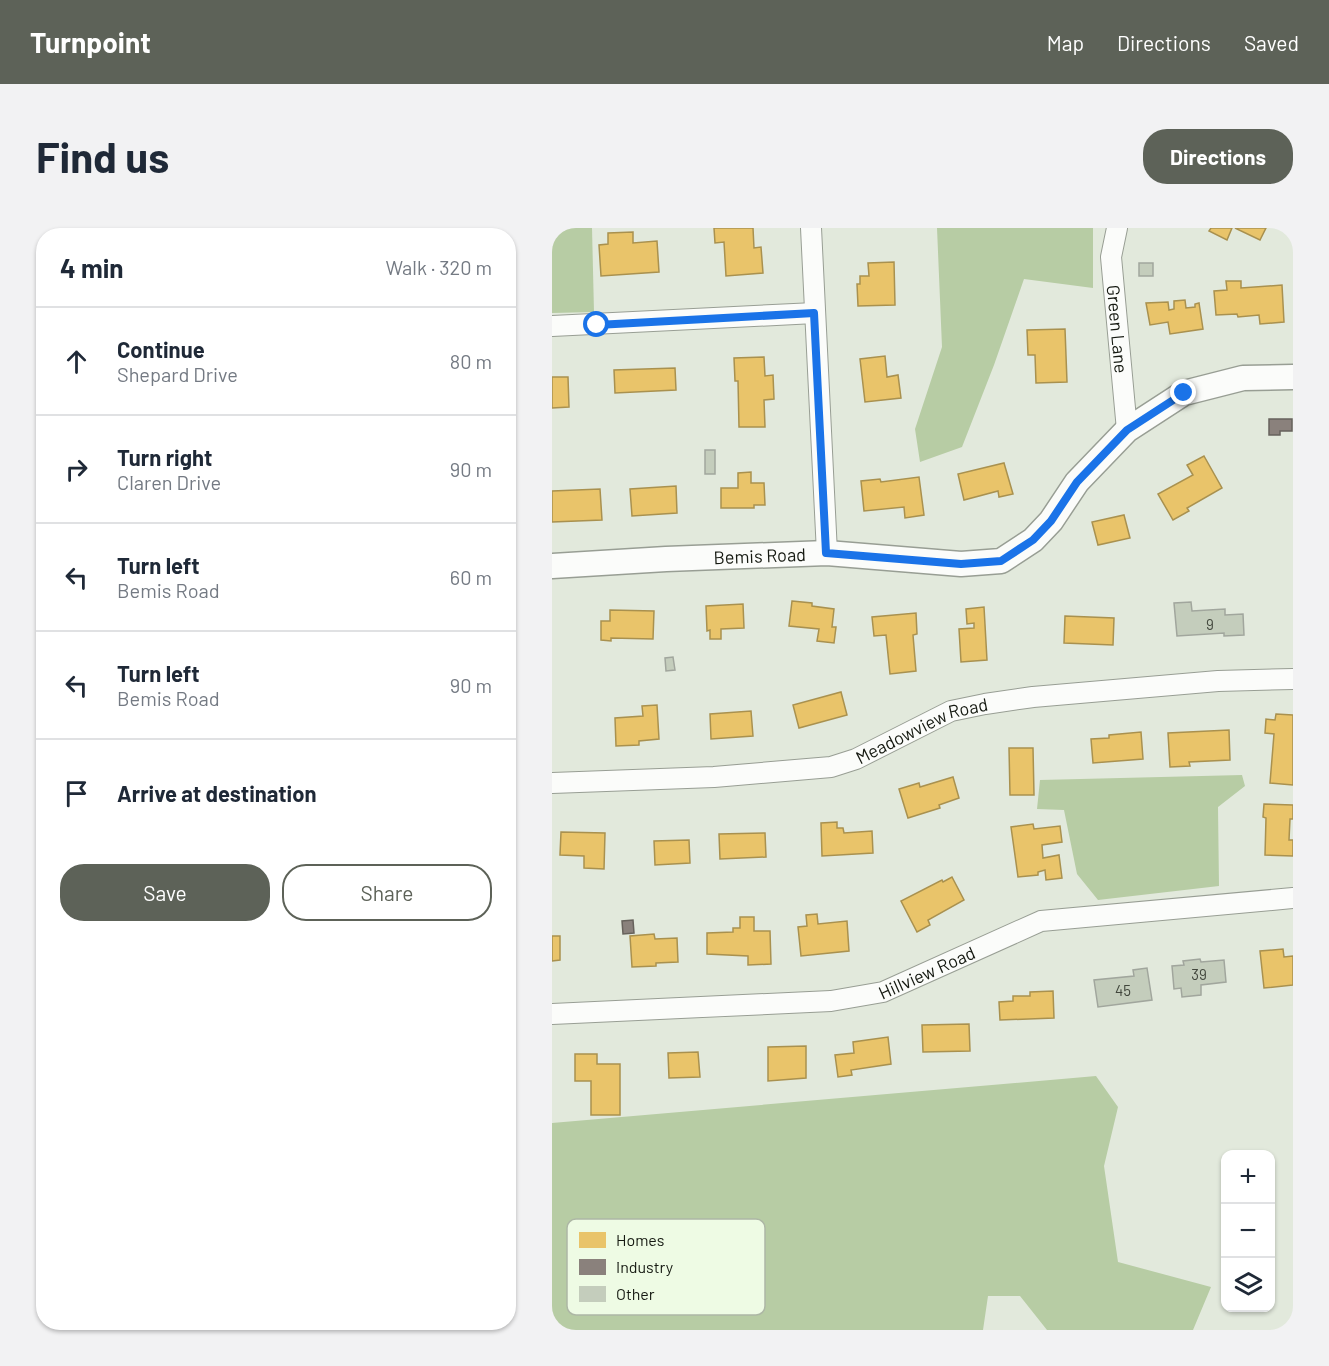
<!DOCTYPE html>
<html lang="en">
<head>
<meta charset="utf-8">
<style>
	:root { --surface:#fff; --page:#f2f2f3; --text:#1f2937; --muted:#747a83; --line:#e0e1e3; --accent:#5d6258 }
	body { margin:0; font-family:Barlow,sans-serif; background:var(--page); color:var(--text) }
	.controls { position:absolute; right:18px; bottom:18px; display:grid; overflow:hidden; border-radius:12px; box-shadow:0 2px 4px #0004 }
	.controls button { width:54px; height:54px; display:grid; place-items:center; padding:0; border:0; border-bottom:2px solid var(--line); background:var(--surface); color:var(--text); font:30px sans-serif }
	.stop { position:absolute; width:18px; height:18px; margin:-14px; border:4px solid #1a73e8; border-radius:50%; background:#fff }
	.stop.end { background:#1a73e8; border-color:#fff; box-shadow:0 2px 6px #0008 }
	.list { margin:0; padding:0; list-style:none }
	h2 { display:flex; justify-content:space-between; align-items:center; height:78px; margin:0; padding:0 24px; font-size:26px }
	h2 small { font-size:20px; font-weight:400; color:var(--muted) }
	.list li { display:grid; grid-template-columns:39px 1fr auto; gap:18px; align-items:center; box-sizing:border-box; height:108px; padding:0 24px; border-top:2px solid var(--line) }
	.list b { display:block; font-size:22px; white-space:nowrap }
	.list p { margin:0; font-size:20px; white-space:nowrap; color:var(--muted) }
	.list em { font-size:20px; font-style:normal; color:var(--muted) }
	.actions { display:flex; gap:12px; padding:18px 24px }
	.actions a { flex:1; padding:14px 0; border:2px solid var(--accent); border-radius:24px; text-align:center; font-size:21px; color:var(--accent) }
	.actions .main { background:var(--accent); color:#fff }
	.icon { flex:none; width:33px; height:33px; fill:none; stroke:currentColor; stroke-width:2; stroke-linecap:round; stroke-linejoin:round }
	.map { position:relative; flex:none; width:741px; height:1102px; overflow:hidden; border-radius:24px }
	header { display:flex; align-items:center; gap:36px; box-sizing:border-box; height:84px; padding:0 30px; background:var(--accent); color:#fff }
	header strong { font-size:28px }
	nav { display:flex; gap:33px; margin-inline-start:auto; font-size:21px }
	.intro { display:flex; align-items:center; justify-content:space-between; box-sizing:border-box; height:144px; padding:0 36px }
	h1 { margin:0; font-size:42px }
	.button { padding:15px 27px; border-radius:24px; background:var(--accent); color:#fff; font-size:21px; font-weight:700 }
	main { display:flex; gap:36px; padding:0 36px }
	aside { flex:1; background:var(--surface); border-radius:24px; box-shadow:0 2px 4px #0004 }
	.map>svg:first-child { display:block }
	.forest { fill:#b7cca4 }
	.homes { fill:#e9c46a; stroke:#a9914f; stroke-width:1.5 }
	.industry { fill:#8a817c; stroke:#67625c; stroke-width:1.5 }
	.building { fill:#c4cdbc; stroke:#a1a69d; stroke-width:1.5 }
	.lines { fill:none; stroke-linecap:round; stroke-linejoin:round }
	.minor-casing { stroke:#989e94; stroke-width:22 }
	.tertiary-casing { stroke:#989e94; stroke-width:27 }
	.minor { stroke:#fbfcfa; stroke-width:20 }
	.tertiary { stroke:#fbfcfa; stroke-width:24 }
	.route { stroke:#1a73e8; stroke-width:8 }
	.labels { text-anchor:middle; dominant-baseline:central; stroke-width:6; stroke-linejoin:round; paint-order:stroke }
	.number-label { font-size:15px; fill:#41463c }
	.street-label { font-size:18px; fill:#151911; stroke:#eefbe4 }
	.key { fill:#eefbe4; stroke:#adb7a5; stroke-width:1.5 }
	.key-label { font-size:16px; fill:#151911 }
</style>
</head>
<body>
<header>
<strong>Turnpoint</strong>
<nav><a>Map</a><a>Directions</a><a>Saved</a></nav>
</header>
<div class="intro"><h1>Find us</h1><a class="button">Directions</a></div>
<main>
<aside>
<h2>4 min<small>Walk · 320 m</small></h2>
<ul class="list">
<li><svg class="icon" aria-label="ahead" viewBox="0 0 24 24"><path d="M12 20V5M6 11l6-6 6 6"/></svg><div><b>Continue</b><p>Shepard Drive</p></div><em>80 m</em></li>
<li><svg class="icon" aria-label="right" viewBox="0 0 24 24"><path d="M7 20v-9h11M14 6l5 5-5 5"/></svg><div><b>Turn right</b><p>Claren Drive</p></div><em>90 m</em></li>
<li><svg class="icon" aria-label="left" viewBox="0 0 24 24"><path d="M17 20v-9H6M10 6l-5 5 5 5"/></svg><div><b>Turn left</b><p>Bemis Road</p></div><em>60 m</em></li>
<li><svg class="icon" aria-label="left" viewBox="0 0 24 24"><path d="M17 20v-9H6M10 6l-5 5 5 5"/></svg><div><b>Turn left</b><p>Bemis Road</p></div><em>90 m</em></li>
<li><svg class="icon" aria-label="arrive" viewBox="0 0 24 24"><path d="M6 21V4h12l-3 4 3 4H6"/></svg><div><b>Arrive at destination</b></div></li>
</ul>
<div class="actions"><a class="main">Save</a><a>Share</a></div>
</aside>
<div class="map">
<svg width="741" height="1102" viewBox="0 0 741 1102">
	<rect width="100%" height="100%" fill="#e2e9dc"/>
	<!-- forest -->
	<g class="forest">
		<path d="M 0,0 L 40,0 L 42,84 L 0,85 Z"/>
		<path d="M 385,0 L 541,0 L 541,60 L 472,51 L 442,137 L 410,219 L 368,234 L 363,201 L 390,119 Z"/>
		<path d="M 690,547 L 693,558 L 666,579 L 667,658 L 546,672 L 525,646 L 512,582 L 485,581 L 488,552 Z"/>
		<path d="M 544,848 L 566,879 L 552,938 L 566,1034 L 659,1059 L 641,1102 L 495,1102 L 468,1068 L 436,1068 L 431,1102 L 0,1102 L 0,895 Z"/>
	</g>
	<!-- homes -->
	<g class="homes">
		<path d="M 162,0 L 201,0 L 202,20 L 209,19 L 211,45 L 174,48 L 172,14 L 163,15 Z"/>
		<path d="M 659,0 L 680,0 L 675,12 L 657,3 Z"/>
		<path d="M 683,0 L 714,0 L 708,12 Z"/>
		<path d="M 81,4 L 81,15 L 105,13 L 107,44 L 49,48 L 47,17 L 56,16 L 56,5 Z"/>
		<path d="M 342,34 L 343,77 L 306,78 L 305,56 L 308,56 L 308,48 L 317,48 L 316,35 Z"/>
		<path d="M 674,53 L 689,53 L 689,60 L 730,57 L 732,94 L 708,96 L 707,87 L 686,89 L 685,86 L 664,87 L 662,63 L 675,62 Z"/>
		<path d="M 633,72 L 634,80 L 643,79 L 643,76 L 647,75 L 651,101 L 618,106 L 616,94 L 598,97 L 594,75 L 616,74 L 617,82 L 622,81 L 622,73 Z"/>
		<path d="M 513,101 L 515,154 L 484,155 L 483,127 L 476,127 L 475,102 Z"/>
		<path d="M 333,128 L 335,149 L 346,147 L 349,170 L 313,174 L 308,131 Z"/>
		<path d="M 212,129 L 213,148 L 221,147 L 222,171 L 212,172 L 213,199 L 187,199 L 186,153 L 183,153 L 182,130 Z"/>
		<path d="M 123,140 L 124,162 L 63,165 L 62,142 Z"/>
		<path d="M 0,149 L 16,149 L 17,179 L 0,180 Z"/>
		<path d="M 652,228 L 670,260 L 635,280 L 637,283 L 621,292 L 606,266 L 641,247 L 635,237 Z"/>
		<path d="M 452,235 L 461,266 L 447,269 L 446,263 L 412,272 L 406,246 Z"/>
		<path d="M 199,244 L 199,255 L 212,255 L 213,277 L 202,277 L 202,280 L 169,280 L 169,260 L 186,260 L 186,245 Z"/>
		<path d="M 367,249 L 372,287 L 353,290 L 352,279 L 312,283 L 309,253 L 328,251 L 329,254 Z"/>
		<path d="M 124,258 L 125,285 L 80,288 L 78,261 Z"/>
		<path d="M 48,261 L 50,292 L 0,294 L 0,263 Z"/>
		<path d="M 572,287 L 578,310 L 546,317 L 540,294 Z"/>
		<path d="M 240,373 L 260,375 L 260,378 L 282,381 L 280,399 L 284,399 L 282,415 L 265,413 L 267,401 L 237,398 Z"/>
		<path d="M 191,376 L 192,400 L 169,401 L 169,411 L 158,411 L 158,402 L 155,403 L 154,378 Z"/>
		<path d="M 432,379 L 435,432 L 409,434 L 407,401 L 422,400 L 422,395 L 415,396 L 414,381 Z"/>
		<path d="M 58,382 L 102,383 L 101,411 L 59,410 L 59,413 L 49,412 L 49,393 L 58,393 Z"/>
		<path d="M 364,385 L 365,406 L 361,407 L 364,443 L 338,446 L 334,407 L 322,408 L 320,389 Z"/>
		<path d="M 513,388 L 562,390 L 561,417 L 512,415 Z"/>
		<path d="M 289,464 L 295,487 L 247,500 L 241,477 Z"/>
		<path d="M 105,477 L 107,511 L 87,513 L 87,517 L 64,518 L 63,490 L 91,488 L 90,478 Z"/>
		<path d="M 199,483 L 201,508 L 159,511 L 158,486 Z"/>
		<path d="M 724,486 L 741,487 L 741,557 L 718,555 L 722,506 L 713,505 L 714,491 L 723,492 Z"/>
		<path d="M 677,502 L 678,532 L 637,534 L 638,538 L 618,539 L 616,505 Z"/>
		<path d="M 589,504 L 591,531 L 541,535 L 539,511 L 557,510 L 557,507 Z"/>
		<path d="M 457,520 L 481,520 L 482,567 L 458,567 Z"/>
		<path d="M 401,549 L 407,570 L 387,577 L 388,580 L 356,590 L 347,561 L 367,555 L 368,559 Z"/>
		<path d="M 712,576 L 741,577 L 741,591 L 738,591 L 737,612 L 741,612 L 741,628 L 713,627 L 714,590 L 711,589 Z"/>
		<path d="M 285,594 L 285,600 L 291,600 L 292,605 L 320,603 L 321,625 L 270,628 L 269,595 Z"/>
		<path d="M 481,596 L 482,601 L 508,598 L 510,614 L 490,617 L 491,630 L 507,627 L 510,650 L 494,652 L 493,642 L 486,644 L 486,647 L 466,649 L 459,599 Z"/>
		<path d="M 9,604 L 53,605 L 52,641 L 32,640 L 32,628 L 8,627 Z"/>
		<path d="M 213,605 L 214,629 L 168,631 L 167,606 Z"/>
		<path d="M 137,612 L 138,635 L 103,637 L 102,613 Z"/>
		<path d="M 400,649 L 412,672 L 376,692 L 378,697 L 365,704 L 349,673 L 390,652 L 391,654 Z"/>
		<path d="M 265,686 L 266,696 L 295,693 L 297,723 L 249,728 L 246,699 L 255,698 L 254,687 Z"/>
		<path d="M 188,689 L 202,689 L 202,703 L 218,703 L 219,736 L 196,737 L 196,728 L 155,726 L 155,705 L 181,704 L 181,700 L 188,700 Z"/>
		<path d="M 102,706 L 103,711 L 125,710 L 126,734 L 104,735 L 104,738 L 80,739 L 78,708 Z"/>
		<path d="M 0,708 L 8,708 L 8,732 L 0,733 Z"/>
		<path d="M 731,721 L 732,729 L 741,728 L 741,757 L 712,760 L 708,723 Z"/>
		<path d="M 501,763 L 502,790 L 448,792 L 447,774 L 461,773 L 461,768 L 478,768 L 478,764 Z"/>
		<path d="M 417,796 L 418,823 L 371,824 L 370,797 Z"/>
		<path d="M 336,809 L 339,836 L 299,842 L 300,847 L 286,849 L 283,827 L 302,825 L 301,814 Z"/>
		<path d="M 254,818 L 254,850 L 216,853 L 216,819 Z"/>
		<path d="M 146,824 L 148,849 L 117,850 L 116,825 Z"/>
		<path d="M 23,826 L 45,826 L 45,836 L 68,836 L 68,887 L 39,887 L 39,853 L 23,853 Z"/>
	</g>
	<!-- industry -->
	<g class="industry">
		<path d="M 717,191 L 740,191 L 740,203 L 728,203 L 728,207 L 717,207 Z"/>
		<path d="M 81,692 L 82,705 L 71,706 L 70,693 Z"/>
	</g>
	<!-- building -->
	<g class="building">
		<rect x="587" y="35" width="14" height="13"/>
		<rect x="153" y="222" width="10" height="24"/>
		<path d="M 639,374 L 640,383 L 673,381 L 673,387 L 691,386 L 692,407 L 672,408 L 672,405 L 625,408 L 622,375 Z"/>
		<path d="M 121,429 L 123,442 L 114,443 L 113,430 Z"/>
		<path d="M 648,731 L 649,734 L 672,732 L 674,754 L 649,757 L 649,767 L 630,769 L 629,760 L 622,761 L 620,738 L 632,737 L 631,733 Z"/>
		<path d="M 595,740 L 600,772 L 546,779 L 542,752 L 582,748 L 581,742 Z"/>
	</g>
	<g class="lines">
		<defs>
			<g id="minor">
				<path d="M 259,0 L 275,325"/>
				<path id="s1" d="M 565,0 L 559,29 L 575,202"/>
				<path d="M 0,98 L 263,85"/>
				<path id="s2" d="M 0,555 L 162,549 L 279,539 L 304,531 L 399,483 L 433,476 L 481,469 L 666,453 L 741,451"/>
				<path id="s3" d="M 0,786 L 279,773 L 331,764 L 489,693 L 741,670"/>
			</g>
			<g id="tertiary">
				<path id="s4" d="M 0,338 L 114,331 L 275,325 L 409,336 L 449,333 L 481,312 L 499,293 L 525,254 L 575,202 L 632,165 L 691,150 L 741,149"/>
			</g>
		</defs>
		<!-- minor casing -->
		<use href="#minor" class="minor-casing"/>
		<!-- tertiary casing -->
		<use href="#tertiary" class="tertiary-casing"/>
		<!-- minor -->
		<use href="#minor" class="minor"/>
		<!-- tertiary -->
		<use href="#tertiary" class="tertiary"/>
	</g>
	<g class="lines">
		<!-- route -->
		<path class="route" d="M 45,97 L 262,85 L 274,325 L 409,336 L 449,333 L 481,312 L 499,293 L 525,254 L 575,202 L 632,165"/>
	</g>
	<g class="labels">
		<!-- number labels -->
		<g class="number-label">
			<text x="658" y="396">9</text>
			<text x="647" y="746">39</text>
			<text x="571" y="762">45</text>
		</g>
		<!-- street labels -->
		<g class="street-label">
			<text stroke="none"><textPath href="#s1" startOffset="102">Green Lane</textPath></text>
			<text stroke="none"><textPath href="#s4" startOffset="208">Bemis Road</textPath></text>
			<text stroke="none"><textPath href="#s2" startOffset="378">Meadowview Road</textPath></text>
			<text stroke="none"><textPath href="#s3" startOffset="380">Hillview Road</textPath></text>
		</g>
	</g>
	<!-- legend -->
	<rect x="15" y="991" width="198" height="96" rx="9" class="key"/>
	<rect x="27" y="1004" width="27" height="16" fill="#e9c46a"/>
	<rect x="27" y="1031" width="27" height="16" fill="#8a817c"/>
	<rect x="27" y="1058" width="27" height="16" fill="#c4cdbc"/>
	<g class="key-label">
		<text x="64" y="1018">Homes</text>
		<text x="64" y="1045">Industry</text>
		<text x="64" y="1072">Other</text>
	</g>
</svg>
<div class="controls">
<button>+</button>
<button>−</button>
<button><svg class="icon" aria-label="layers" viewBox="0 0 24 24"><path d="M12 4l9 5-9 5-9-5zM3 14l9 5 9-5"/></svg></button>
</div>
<div class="stop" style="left:45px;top:97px"></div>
<div class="stop end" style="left:632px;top:165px"></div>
</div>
</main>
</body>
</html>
